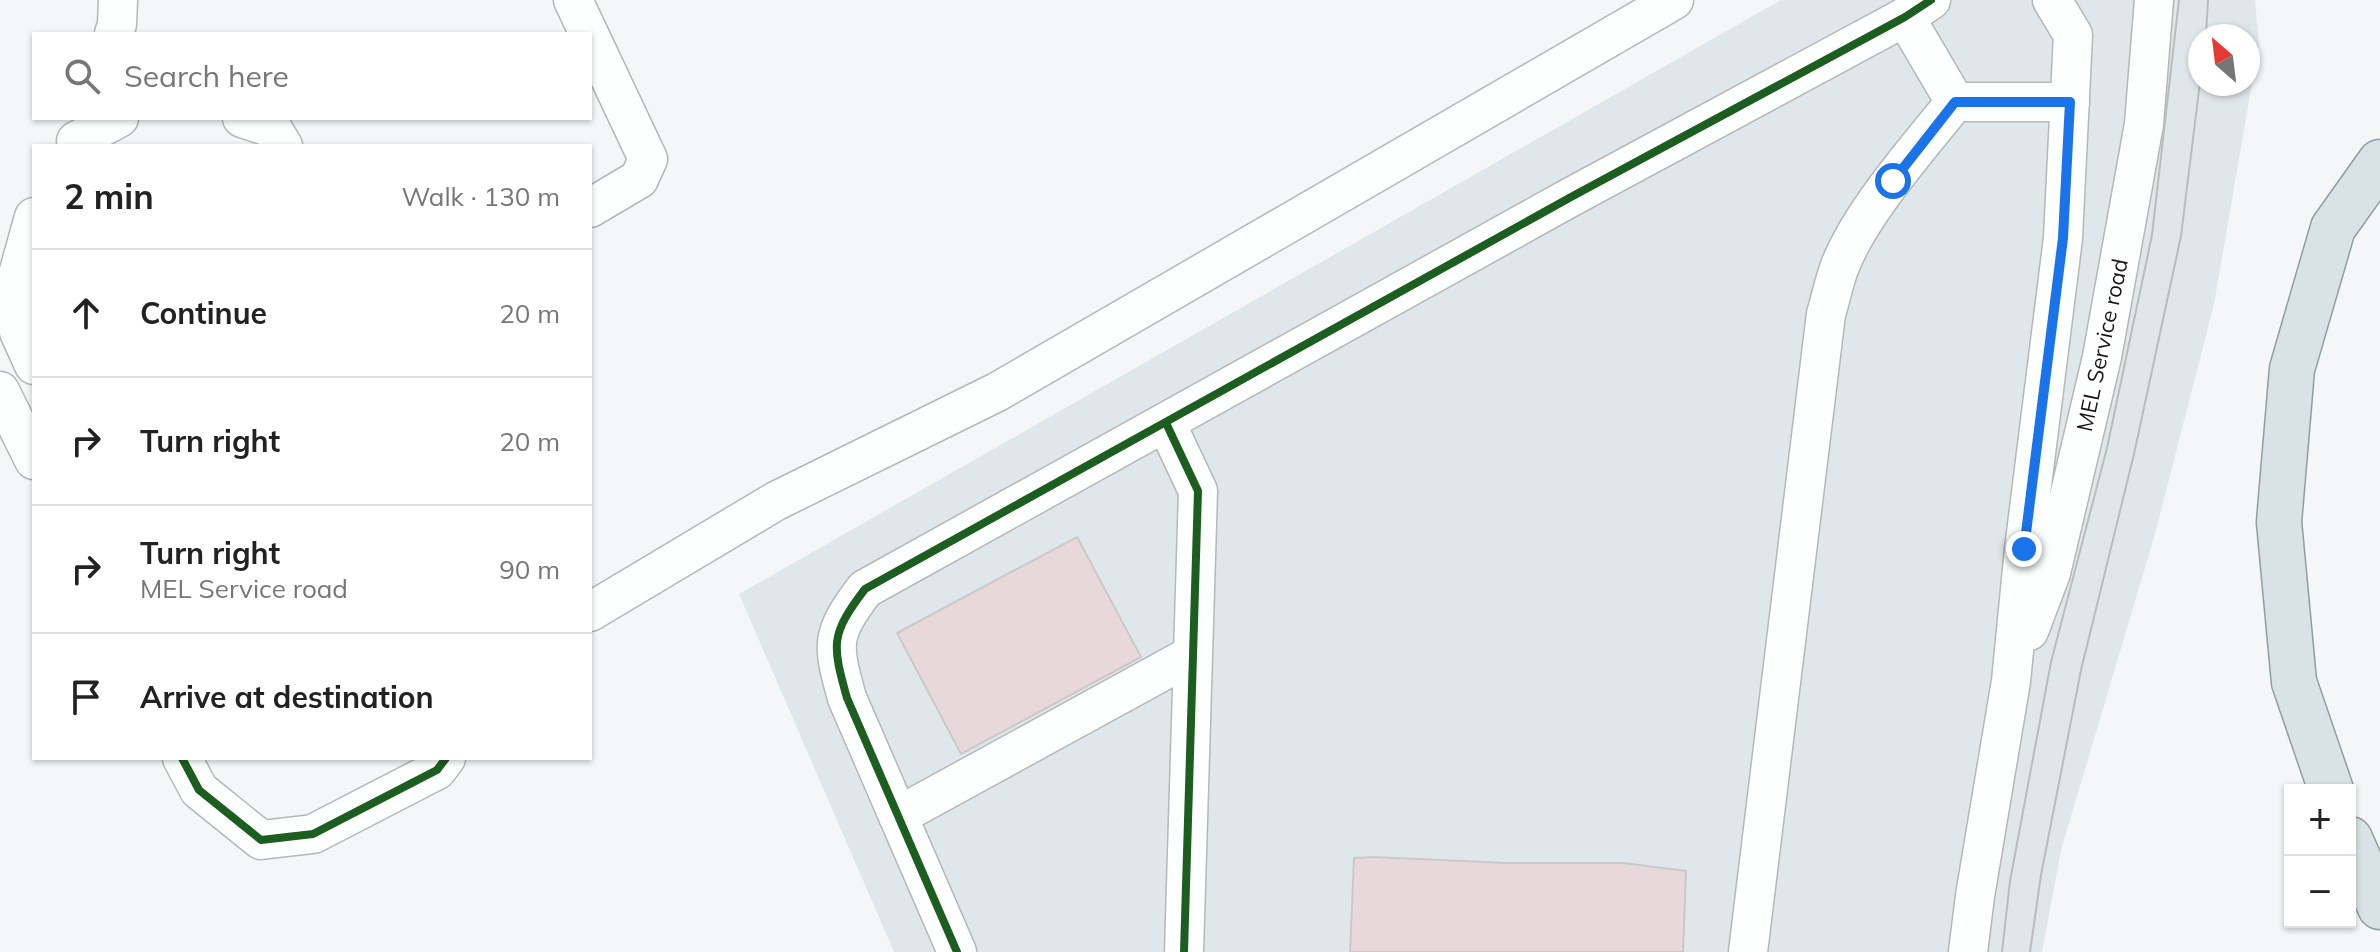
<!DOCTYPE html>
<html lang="en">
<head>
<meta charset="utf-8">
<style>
	:root { --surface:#fff; --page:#f6f6f6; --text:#222; --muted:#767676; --line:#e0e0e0 }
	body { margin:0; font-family:Mulish,sans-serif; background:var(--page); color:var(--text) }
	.controls { position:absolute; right:24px; bottom:24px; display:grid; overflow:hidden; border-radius:0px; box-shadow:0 2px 6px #0004 }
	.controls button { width:72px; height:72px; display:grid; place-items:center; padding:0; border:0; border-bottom:2px solid var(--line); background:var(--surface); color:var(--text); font:40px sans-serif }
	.compass { position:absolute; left:2188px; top:24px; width:72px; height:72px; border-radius:50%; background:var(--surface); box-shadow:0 2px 6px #0004; rotate:332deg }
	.stop { position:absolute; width:24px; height:24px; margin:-18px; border:6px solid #1a73e8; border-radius:50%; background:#fff }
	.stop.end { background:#1a73e8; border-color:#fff; box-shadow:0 2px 8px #0008 }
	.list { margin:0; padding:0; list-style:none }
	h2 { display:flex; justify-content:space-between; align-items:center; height:104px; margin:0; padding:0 32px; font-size:34px }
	h2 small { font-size:26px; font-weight:400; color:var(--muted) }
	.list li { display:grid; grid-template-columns:52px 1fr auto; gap:24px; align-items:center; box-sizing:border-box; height:128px; padding:0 32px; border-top:2px solid var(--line) }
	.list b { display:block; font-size:30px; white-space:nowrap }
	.list p { margin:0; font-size:26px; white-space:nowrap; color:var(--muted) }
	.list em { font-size:26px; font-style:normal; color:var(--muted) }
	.icon { flex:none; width:44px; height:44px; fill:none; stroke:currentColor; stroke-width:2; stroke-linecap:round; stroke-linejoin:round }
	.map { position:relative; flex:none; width:2380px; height:952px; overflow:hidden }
	.search { position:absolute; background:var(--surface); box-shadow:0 2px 6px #0004; left:32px; top:32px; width:560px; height:88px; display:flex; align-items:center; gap:20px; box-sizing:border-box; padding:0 28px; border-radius:0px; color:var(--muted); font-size:30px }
	.panel { position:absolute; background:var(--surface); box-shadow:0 2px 6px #0004; left:32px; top:144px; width:560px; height:616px; border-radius:0px }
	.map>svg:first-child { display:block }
	.built { fill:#e0e7ea; fill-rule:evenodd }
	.building { fill:#e8d8db; stroke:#c9c9ca; stroke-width:2 }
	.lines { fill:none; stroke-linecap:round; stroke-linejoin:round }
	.minor-casing { stroke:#b6b7b8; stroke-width:41 }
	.major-casing { stroke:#8e9fa3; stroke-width:47 }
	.minor { stroke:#fdfefe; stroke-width:38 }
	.major { stroke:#d9e2e5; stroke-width:44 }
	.tram { stroke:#bbbcbc; stroke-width:2 }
	.cycleway-casing { stroke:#fff; stroke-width:13 }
	.cycleway { stroke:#1b5e20; stroke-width:8 }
	.route { stroke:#1a73e8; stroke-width:10 }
	.labels { text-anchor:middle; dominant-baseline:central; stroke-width:7; stroke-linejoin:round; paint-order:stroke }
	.street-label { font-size:22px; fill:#151717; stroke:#fff }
</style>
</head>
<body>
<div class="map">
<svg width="2380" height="952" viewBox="0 0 2380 952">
	<rect width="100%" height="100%" fill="#f4f6f7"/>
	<!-- built -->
	<path class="built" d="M 1781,0 L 2255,0 L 2259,43 L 2214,304 L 2155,534 L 2061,850 L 2042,952 L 894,952 L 739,594 ZM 2200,36 L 2248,36 L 2248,84 L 2200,84 Z"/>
	<!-- building -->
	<g class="building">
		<path d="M 1077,537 L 1141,657 L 961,754 L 897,633 Z"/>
		<path d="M 1374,857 L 1506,863 L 1623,863 L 1686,871 L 1683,952 L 1350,952 L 1354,858 Z"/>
	</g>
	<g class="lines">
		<defs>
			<g id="minor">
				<path d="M 573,0 L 589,34"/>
				<path d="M 114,34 L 117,24 L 118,0"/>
				<path d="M 590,36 L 648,159 L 639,179 L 590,208"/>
				<path d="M 1955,102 L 2070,102"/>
				<path d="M 242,118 L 272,128 L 283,146"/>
				<path d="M 76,141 L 119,118"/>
				<path d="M 34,217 L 17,278 L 19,332 L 34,365"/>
				<path d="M 0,391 L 34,460"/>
				<path d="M 1166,423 L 1198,491 L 1184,952"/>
				<path d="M 590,612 L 776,501 L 997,392 L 1674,0"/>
				<path d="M 2029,631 L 2051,573 L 2102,357 L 2144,124 L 2154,0"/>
				<path d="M 182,758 L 199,790 L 261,840 L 313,834 L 437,770 L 446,758"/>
				<path d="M 898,816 L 1192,655"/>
				<path d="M 957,952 L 847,698 C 832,644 830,635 865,589 L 1571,197 L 1905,17 L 1931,0"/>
				<path d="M 1748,952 L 1826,314 C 1831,298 1834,281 1840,266 C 1861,212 1919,147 1955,102 L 1905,17"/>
				<path d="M 1968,952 L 1975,896 L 2011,681 L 2024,549 L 2063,238 L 2073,35 L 2052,0"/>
			</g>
			<g id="major">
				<path d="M 2331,790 L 2294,682 L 2279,522 L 2292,369 L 2333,228 L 2380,162"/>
				<path d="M 2350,839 L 2380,907"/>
			</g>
		</defs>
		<!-- minor casing -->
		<use href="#minor" class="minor-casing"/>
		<!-- major casing -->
		<use href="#major" class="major-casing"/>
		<!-- minor -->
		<use href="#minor" class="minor"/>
		<!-- major -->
		<use href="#major" class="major"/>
		<!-- tram -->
		<g class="tram">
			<path d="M 2206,36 L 2208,0"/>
			<path d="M 2002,952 L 2010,881 L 2051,662 L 2107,448 L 2152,235 L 2179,0"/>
			<path d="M 2030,952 L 2041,875 L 2081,670 L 2134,454 L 2181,236 L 2200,82"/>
		</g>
		<defs>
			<g id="cycleway">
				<path d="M 1166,423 L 1198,491 L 1184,952"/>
				<path d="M 182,758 L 199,790 L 261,840 L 313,834 L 437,770 L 446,758"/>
				<path d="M 957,952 L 847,698 C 832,644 830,635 865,589 L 1571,197 L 1905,17 L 1931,0"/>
			</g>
		</defs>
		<!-- cycleway casing -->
		<use href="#cycleway" class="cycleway-casing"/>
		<!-- cycleway -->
		<use href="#cycleway" class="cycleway"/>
	</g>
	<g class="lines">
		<!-- route -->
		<path class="route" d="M 1893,181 L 1955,102 L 2070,102 L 2063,238 L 2024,549"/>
	</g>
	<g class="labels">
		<!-- street labels -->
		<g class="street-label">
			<text transform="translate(2102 345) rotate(-78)">MEL Service road</text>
		</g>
	</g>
</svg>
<div class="controls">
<button>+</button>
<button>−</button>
</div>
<svg class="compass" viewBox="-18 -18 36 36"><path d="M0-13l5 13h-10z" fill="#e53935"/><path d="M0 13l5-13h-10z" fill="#767676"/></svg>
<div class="stop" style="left:1893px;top:181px"></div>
<div class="stop end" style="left:2024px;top:549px"></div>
<div class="search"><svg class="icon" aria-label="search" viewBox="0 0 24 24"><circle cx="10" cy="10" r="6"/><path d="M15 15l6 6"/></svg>Search here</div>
<section class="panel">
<h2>2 min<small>Walk · 130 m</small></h2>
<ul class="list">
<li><svg class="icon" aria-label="ahead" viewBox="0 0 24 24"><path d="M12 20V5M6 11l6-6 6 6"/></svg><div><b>Continue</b></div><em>20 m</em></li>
<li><svg class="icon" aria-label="right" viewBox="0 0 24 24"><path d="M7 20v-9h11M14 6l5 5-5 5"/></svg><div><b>Turn right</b></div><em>20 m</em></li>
<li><svg class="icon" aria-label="right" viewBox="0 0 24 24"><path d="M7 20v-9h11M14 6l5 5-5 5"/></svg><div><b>Turn right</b><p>MEL Service road</p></div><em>90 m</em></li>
<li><svg class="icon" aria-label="arrive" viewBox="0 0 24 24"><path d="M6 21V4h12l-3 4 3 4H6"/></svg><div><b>Arrive at destination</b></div></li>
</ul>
</section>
</div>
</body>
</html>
